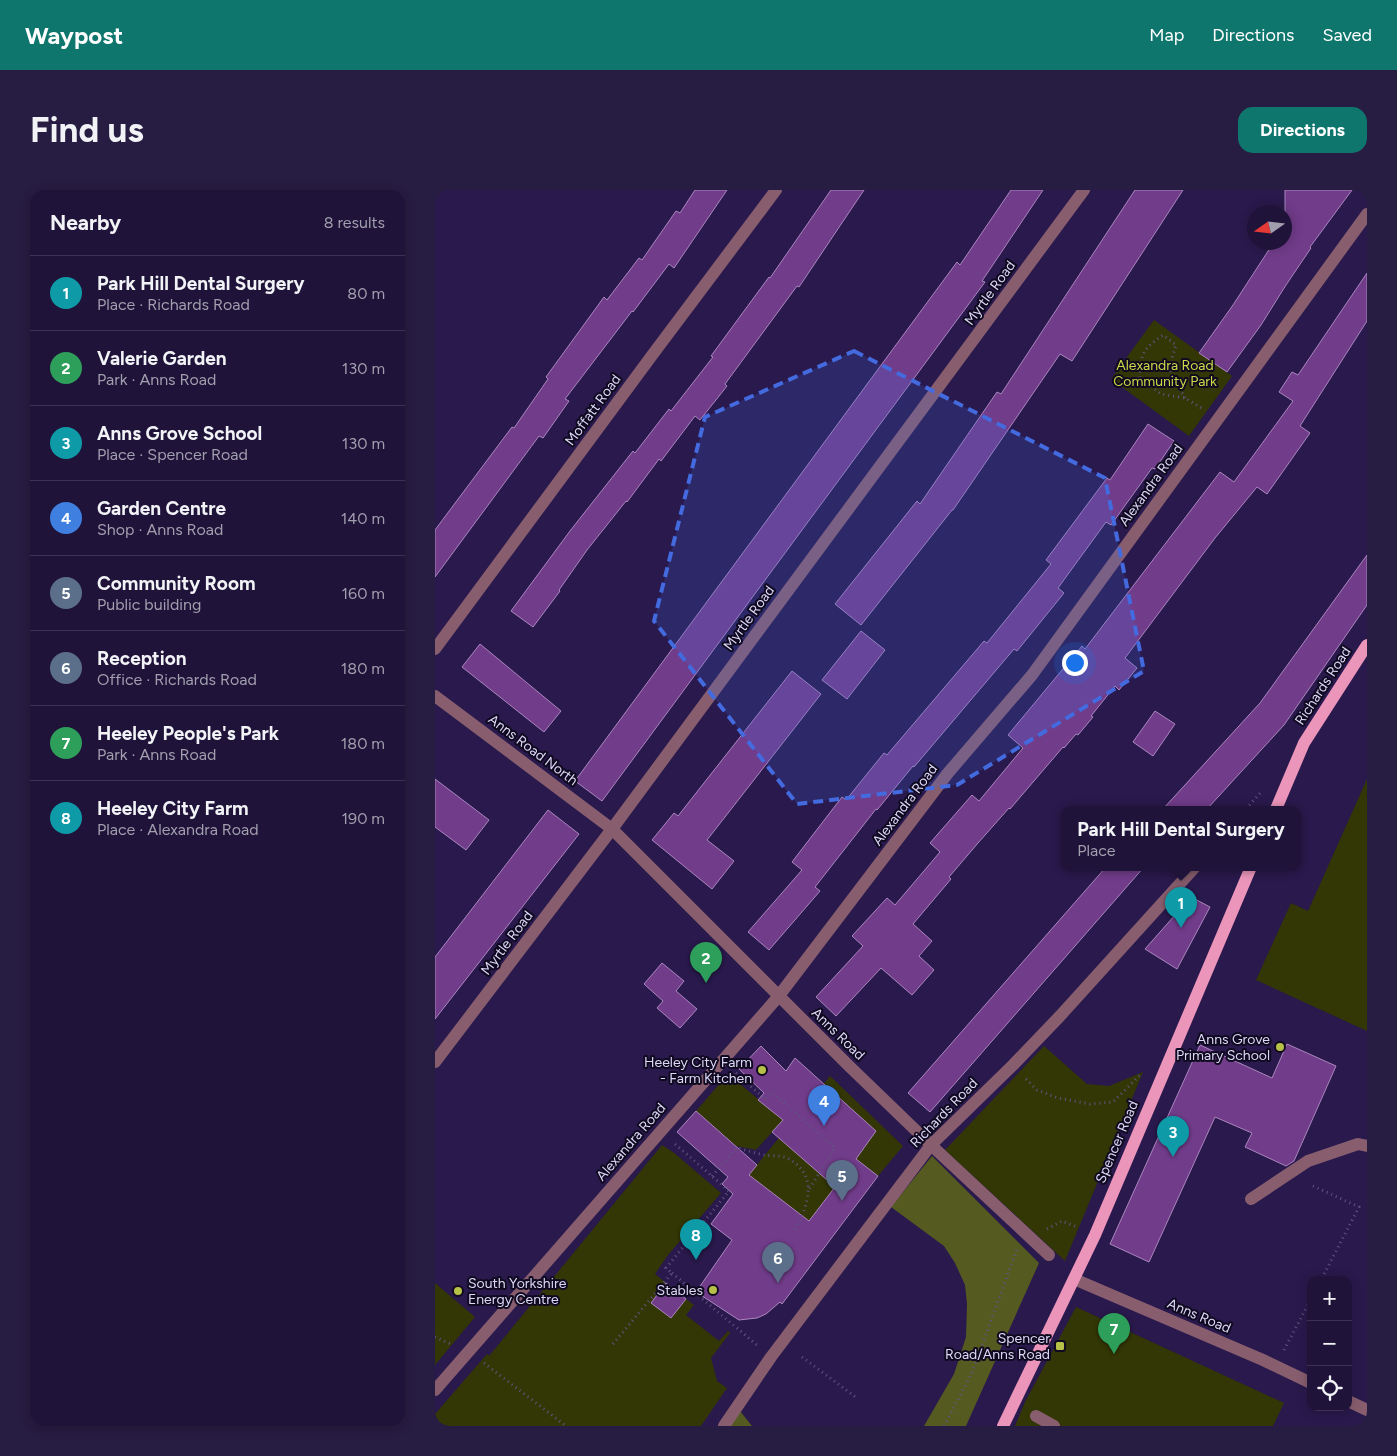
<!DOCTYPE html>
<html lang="en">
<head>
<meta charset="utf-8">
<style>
	:root { --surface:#1f1339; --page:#271c41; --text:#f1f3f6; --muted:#a19eae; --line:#3c3253; --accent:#0f766e }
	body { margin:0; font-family:Figtree,sans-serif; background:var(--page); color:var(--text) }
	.controls { position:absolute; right:15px; bottom:15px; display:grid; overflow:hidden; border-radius:10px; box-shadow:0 2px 12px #0003 }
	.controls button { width:45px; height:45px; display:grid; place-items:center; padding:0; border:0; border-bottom:1px solid var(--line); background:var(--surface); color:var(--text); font:25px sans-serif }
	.compass { position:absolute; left:812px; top:15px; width:45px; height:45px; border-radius:50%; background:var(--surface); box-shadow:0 2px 12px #0003; rotate:256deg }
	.you { position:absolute; left:639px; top:472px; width:18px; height:18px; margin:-12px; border:4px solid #fff; border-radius:50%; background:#1a73e8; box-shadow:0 0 0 8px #1a73e833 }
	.badge { display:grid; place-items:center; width:32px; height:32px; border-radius:50%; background:var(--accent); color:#fff; font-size:16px; font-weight:700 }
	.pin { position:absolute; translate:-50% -41px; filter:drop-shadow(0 1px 2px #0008) }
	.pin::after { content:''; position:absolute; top:26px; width:18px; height:15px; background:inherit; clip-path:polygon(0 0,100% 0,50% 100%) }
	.popup { position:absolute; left:626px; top:616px; width:240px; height:65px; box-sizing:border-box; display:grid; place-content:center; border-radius:10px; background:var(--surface); filter:drop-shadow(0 1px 4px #0005); font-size:16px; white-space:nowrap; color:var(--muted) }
	.popup b { font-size:19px; color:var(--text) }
	.popup::after { content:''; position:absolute; left:50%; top:100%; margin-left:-10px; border:10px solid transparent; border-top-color:var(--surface) }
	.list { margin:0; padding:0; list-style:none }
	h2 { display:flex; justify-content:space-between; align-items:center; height:65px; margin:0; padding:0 20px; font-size:21px }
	h2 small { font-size:16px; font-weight:400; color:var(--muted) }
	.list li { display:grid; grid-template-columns:32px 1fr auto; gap:15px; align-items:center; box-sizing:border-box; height:75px; padding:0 20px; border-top:1px solid var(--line) }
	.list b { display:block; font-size:19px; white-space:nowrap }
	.list p { margin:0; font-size:16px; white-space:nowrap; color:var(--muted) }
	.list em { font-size:16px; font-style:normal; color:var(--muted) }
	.icon { flex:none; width:28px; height:28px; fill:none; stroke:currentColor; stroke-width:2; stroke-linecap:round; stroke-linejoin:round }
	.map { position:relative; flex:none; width:932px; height:1236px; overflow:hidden; border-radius:15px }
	header { display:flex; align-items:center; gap:30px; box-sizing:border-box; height:70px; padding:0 25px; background:var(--accent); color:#fff }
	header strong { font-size:24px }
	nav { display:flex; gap:28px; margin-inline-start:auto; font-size:18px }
	.intro { display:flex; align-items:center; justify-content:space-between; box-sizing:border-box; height:120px; padding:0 30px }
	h1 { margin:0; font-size:35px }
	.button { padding:12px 22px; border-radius:15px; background:var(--accent); color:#fff; font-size:18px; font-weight:700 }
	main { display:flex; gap:30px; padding:0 30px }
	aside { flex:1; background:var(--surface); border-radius:15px; box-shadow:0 2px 12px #0003 }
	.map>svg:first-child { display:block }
	.green { fill:#333705 }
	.forest { fill:#555a21 }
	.building { fill:#713c8a; stroke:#ab86be }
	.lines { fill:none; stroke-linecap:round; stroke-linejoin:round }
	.path { stroke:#615481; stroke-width:3; stroke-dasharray:1 4; stroke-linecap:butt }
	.minor { stroke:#885e6f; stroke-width:12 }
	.major { stroke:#ec95ba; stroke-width:12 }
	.marked { fill:#436ade; fill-opacity:0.2; stroke:#436ade; stroke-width:4; stroke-dasharray:10 6; stroke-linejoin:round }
	.poi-dot { fill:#b8c147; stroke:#100a20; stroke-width:2 }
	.labels { text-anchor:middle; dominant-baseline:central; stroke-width:4; stroke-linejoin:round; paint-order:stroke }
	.street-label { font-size:14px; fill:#ddd8f8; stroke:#100a20 }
	.park-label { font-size:14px; fill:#ced94a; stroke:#100a20 }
	.poi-label { font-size:14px; fill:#ddd8f8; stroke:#100a20; text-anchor:end }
</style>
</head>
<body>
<header>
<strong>Waypost</strong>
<nav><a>Map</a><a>Directions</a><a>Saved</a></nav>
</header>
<div class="intro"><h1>Find us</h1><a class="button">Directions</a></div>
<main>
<aside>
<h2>Nearby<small>8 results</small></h2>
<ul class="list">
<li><span class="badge" style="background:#0f9aa8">1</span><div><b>Park Hill Dental Surgery</b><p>Place · Richards Road</p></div><em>80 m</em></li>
<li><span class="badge" style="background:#2e9e5b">2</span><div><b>Valerie Garden</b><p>Park · Anns Road</p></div><em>130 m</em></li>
<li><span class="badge" style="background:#0f9aa8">3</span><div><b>Anns Grove School</b><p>Place · Spencer Road</p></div><em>130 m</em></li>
<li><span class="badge" style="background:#3f7fe0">4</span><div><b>Garden Centre</b><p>Shop · Anns Road</p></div><em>140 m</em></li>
<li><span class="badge" style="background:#5c6f8a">5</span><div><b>Community Room</b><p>Public building</p></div><em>160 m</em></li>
<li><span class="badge" style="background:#5c6f8a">6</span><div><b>Reception</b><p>Office · Richards Road</p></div><em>180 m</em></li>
<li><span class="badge" style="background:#2e9e5b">7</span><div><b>Heeley People's Park</b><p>Park · Anns Road</p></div><em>180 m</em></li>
<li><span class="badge" style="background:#0f9aa8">8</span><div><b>Heeley City Farm</b><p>Place · Alexandra Road</p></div><em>190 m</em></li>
</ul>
</aside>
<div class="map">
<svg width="932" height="1236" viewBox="0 0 932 1236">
	<rect width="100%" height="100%" fill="#29194c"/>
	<!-- green -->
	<g class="green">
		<path d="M 719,130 L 797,186 L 754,246 L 676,189 Z"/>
		<path d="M 932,589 L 932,841 L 821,790 L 856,713 L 873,721 Z"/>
		<path d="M 609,856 L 652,894 L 674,896 L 708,882 L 630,1071 L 510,960 Z"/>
		<path d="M 293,884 L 348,930 L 321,960 L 301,956 L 261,921 Z"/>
		<path d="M 395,886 L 468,956 L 443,986 L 421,969 L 364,1045 L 302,999 Z"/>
		<path d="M 227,955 L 238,962 L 286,1003 L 233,1065 L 220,1084 L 259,1115 L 251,1125 L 284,1151 L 293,1141 L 295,1143 L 276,1168 L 282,1191 L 292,1198 L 266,1236 L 0,1236 L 0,1224 L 52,1164 L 54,1166 Z"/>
		<path d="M 0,1093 L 40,1127 L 0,1175 Z"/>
		<path d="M 641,1117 L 849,1213 L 838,1236 L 580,1236 L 590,1212 Z"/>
	</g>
	<!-- forest -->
	<g class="forest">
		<path d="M 497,966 L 604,1073 L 531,1236 L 489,1236 L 519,1184 L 531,1147 L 532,1114 L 530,1095 L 520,1073 L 509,1056 L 456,1017 Z"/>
		<path d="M 305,1221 L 317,1236 L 295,1236 Z"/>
	</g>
	<!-- building -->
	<g class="building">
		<path d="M 260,0 L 292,0 L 239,78 L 234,74 L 198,122 L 197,121 L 130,209 L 134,211 L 108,248 L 104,246 L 0,387 L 0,340 L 77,237 L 79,238 L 113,189 L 111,187 L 169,107 L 172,110 L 204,68 L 207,70 L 241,21 L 245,23 Z"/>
		<path d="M 396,0 L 429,0 L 364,97 L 362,96 L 290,194 L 292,196 L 265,230 L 260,226 L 226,271 L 224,269 L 192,312 L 191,311 L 152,360 L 124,400 L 125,401 L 98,437 L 76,421 L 135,341 L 198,261 L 200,263 L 234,219 L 236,221 L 278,167 L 276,166 L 334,87 L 335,88 Z"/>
		<path d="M 576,0 L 608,0 L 547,91 L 550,92 L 167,611 L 140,591 L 522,72 L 525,75 Z"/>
		<path d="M 700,0 L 748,0 L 637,171 L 625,164 L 518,320 L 517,320 L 426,435 L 400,414 L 482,311 L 485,314 L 562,202 L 566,204 Z"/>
		<path d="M 850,0 L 917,0 L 875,57 L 876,58 L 851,95 L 826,135 L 792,182 L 764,163 L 798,115 L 839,52 L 850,52 Z"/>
		<path d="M 932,83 L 932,131 L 865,236 L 875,243 L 832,304 L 822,297 L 780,348 L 690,468 L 702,478 L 684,500 L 680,496 L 656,526 L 658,527 L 643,545 L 641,544 L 629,558 L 628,557 L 575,619 L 574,618 L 543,653 L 514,687 L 516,689 L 478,734 L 497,751 L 484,766 L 499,780 L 477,805 L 446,778 L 401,826 L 381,807 L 428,756 L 417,746 L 452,708 L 460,715 L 505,662 L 495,653 L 537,605 L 544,611 L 588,558 L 573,545 L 647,456 L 650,459 L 785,282 L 799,292 L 858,211 L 844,202 L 857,182 L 863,185 Z"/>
		<path d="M 713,234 L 739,251 L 720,279 L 717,278 L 676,335 L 671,332 L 623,398 L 629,403 L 582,461 L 579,459 L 479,577 L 478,576 L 442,620 L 441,619 L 380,697 L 385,701 L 334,760 L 313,742 L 367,680 L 357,672 L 407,607 L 411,610 L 449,563 L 452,565 L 549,451 L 552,453 L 616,374 L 611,370 L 672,288 L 675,290 Z"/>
		<path d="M 932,365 L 932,415 L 849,535 L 772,619 L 728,619 L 825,513 Z"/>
		<path d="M 426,441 L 450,460 L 412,509 L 387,490 Z"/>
		<path d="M 45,454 L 126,521 L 109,542 L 27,477 Z"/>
		<path d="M 357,481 L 386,504 L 272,650 L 299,671 L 277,699 L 217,650 L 239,623 L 243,626 Z"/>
		<path d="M 720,521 L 740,534 L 718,566 L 698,552 Z"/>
		<path d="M 0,589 L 54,630 L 31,660 L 0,637 Z"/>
		<path d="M 113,620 L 144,644 L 0,829 L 0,767 Z"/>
		<path d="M 671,677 L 709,677 L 495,922 L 473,903 Z"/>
		<path d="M 756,707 L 775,717 L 742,779 L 710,759 Z"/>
		<path d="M 227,773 L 249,791 L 241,801 L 262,819 L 245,838 L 222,818 L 228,811 L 209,794 Z"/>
		<path d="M 852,854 L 901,876 L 859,971 L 851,976 L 810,957 L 817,943 L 780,927 L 714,1072 L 675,1054 L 765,855 L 837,888 Z"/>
		<path d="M 326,856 L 351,881 L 360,868 L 441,941 L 421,969 L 443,986 L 347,1114 L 345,1112 L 331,1124 L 322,1128 L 304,1130 L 261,1102 L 297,1050 L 276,1034 L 298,1004 L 287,994 L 293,987 L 242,942 L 261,921 L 322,975 L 314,985 L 374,1031 L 400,997 L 337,942 L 348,930 L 323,910 L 329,903 L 304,879 Z"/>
		<path d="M 231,1093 L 251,1109 L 236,1128 L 216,1113 Z"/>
	</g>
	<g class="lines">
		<!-- path -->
		<g class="path">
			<path d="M 750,208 L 735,183 L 737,168 L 741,155 L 728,145 C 708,159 705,164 705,188 L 726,204 L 750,208 L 768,219"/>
			<path d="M 811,619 L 827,601"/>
			<path d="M 301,883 L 330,909 L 337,902 L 400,958 L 373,1001"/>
			<path d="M 591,889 L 602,900 L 623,908 L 655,914 L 678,912 L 706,884"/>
			<path d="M 277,986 L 302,958 C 311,960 320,963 329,965 C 336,966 345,965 352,968 C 385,985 373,1016 359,1042"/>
			<path d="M 878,996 L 924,1017 L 886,1090"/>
			<path d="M 612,1039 L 627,1031 L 642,1037"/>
			<path d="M 237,1083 L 323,1156"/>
			<path d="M 0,1147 L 16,1154"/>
			<path d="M 178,1154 L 237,1083 L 231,1078 L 294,1001 L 240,954"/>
			<path d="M 849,1160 L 876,1109"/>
			<path d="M 367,1167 L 422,1208"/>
			<path d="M 49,1173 L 131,1236"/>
			<path d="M 509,1236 L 537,1183 L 582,1059"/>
		</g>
		<!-- minor -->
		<g class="minor">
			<path d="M 0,459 L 218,164 L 341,0"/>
			<path d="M 0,506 L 177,639 L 413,875 L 496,955 L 614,1065"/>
			<path d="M 0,872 L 177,639 L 649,0"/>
			<path d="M 816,1009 L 873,971 L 923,954 L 932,956"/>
			<path d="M 639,1089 L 828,1170 L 876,1193"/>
			<path d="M 0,1200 L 343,807 L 513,583 L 597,485 L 932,24"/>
			<path d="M 913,1211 L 932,1220"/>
			<path d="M 601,1226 L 619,1236"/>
			<path d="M 289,1236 L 336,1167 L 496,955 L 578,875 L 625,826 L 760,677"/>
		</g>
		<!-- major -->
		<g class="major">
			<path d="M 841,619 L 869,553 L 932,455"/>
			<path d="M 568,1236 L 660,1045 L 816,677"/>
		</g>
	</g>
	<!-- marked area -->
	<path class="marked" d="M 419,161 L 670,288 L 709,481 L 522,595 L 362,614 L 219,431 L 270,227 Z"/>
	<!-- markers -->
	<g class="poi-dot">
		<circle cx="845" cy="857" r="5"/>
		<circle cx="327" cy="880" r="5"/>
		<circle cx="278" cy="1100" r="5"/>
		<circle cx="23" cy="1101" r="5"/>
		<rect x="620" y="1151" width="10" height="10" rx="2.5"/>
	</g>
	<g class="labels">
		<!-- street labels -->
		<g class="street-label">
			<text transform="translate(555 103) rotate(-54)">Myrtle Road</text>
			<text transform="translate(158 220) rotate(-54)">Moffatt Road</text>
			<text transform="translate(716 295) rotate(-54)">Alexandra Road</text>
			<text transform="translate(314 428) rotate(-54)">Myrtle Road</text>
			<text transform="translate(888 496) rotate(-57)">Richards Road</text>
			<text transform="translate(98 560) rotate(37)">Anns Road North</text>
			<text transform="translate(470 615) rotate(-53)">Alexandra Road</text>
			<text transform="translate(72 753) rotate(-53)">Myrtle Road</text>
			<text transform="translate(403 844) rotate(44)">Anns Road</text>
			<text transform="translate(509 923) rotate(-46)">Richards Road</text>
			<text transform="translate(196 952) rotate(-49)">Alexandra Road</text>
			<text transform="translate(682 952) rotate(-67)">Spencer Road</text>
			<text transform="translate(764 1126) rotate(23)">Anns Road</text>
		</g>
		<!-- park labels -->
		<g class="park-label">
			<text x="730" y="175">Alexandra Road<tspan x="730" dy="16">Community Park</tspan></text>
		</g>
		<!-- poi labels -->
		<g class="poi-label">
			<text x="835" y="849">Anns Grove<tspan x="835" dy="16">Primary School</tspan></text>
			<text x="317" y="872">Heeley City Farm<tspan x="317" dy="16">- Farm Kitchen</tspan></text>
			<text x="33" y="1093" text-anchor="start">South Yorkshire<tspan x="33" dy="16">Energy Centre</tspan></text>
			<text x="268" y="1100">Stables</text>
			<text x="615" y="1148">Spencer<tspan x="615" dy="16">Road/Anns Road</tspan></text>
		</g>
	</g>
</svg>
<div class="controls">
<button>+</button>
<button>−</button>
<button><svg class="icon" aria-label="locate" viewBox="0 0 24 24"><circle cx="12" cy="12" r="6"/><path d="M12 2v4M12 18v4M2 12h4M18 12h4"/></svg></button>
</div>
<svg class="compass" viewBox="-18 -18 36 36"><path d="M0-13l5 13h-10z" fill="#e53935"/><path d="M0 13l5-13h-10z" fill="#a19eae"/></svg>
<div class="you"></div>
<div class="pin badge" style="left:746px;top:738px;background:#0f9aa8">1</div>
<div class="popup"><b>Park Hill Dental Surgery</b>Place</div>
<div class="pin badge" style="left:271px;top:793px;background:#2e9e5b">2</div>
<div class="pin badge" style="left:738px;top:967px;background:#0f9aa8">3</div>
<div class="pin badge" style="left:389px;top:936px;background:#3f7fe0">4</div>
<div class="pin badge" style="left:407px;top:1011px;background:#5c6f8a">5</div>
<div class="pin badge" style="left:343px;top:1093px;background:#5c6f8a">6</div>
<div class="pin badge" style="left:679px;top:1164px;background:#2e9e5b">7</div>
<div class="pin badge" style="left:261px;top:1070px;background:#0f9aa8">8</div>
</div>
</main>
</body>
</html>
